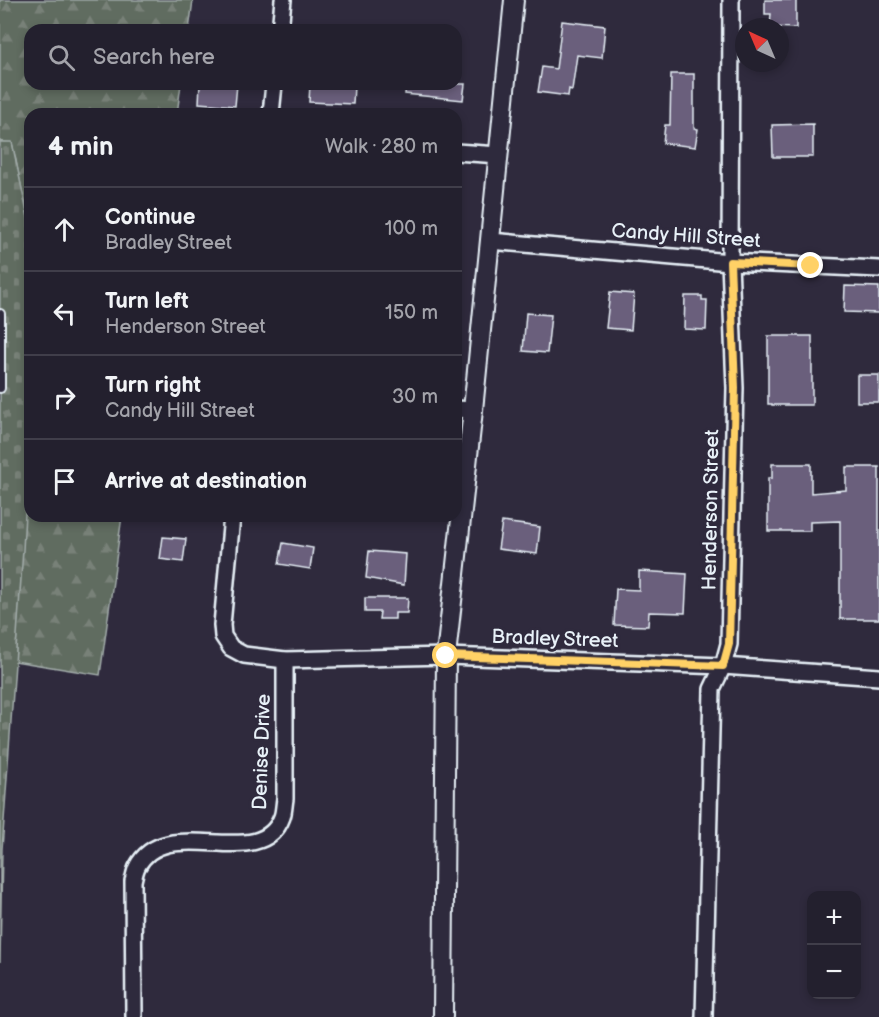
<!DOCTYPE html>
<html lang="en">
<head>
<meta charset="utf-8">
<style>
	:root { --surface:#23202e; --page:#2f2d3a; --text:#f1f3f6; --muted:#a3a3aa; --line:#403e4a }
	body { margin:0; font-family:"Balsamiq Sans",sans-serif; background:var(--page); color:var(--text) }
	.controls { position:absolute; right:18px; bottom:18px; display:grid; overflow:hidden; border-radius:12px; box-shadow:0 3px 9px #0003 }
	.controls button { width:54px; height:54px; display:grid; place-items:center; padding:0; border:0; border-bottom:2px solid var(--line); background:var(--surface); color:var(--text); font:30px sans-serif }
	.compass { position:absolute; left:735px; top:18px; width:54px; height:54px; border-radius:50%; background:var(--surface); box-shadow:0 3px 9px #0003; rotate:316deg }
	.stop { position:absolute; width:18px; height:18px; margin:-14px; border:4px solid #ffd166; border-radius:50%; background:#fff }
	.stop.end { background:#ffd166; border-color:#fff; box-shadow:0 2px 6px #0008 }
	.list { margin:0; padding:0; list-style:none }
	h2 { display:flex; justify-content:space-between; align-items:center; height:78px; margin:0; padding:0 24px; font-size:26px }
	h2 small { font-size:20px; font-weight:400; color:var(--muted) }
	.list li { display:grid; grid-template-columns:39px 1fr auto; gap:18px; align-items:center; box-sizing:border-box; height:84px; padding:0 24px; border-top:2px solid var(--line) }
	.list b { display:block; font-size:22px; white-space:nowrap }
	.list p { margin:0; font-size:20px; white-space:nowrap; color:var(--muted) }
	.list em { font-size:20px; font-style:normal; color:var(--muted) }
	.icon { flex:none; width:33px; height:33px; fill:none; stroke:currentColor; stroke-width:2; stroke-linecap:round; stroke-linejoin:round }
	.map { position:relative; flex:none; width:879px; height:1017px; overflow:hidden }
	.search { position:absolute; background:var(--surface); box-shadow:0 3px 9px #0003; left:24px; top:24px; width:438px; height:66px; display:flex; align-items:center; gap:15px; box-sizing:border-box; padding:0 21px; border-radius:18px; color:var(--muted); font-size:22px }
	.panel { position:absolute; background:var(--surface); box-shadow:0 3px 9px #0003; left:24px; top:108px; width:438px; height:414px; border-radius:18px }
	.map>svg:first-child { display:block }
	.forest { fill:url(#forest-firs); stroke:#a4aeac; stroke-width:1.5 }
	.cemetery { fill:url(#cemetery-stones); stroke:#a4aeac; stroke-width:1.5 }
	.building { fill:#6a5f7c; stroke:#e8f1f8; stroke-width:1.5 }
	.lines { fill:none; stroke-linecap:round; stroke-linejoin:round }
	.service-casing { stroke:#e8f1f8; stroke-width:12 }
	.minor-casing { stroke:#e8f1f8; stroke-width:20 }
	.tertiary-casing { stroke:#e8f1f8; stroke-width:22 }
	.service { stroke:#2f2a3d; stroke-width:8 }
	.minor { stroke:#2f2a3d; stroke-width:15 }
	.tertiary { stroke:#2f2a3d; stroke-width:18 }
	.route { stroke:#ffd166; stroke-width:8 }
	.labels { text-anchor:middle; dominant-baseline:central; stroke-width:6; stroke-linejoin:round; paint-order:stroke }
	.street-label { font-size:20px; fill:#e8f1f8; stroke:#2f2a3d }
</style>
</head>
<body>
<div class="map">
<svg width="879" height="1017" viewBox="0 0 879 1017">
	<defs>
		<pattern id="forest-firs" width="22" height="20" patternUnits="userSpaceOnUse" patternTransform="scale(1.5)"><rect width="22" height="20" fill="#616c61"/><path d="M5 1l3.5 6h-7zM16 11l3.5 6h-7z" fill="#788178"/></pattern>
		<pattern id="cemetery-stones" width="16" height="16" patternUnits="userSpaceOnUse" patternTransform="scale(1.5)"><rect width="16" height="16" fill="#616c61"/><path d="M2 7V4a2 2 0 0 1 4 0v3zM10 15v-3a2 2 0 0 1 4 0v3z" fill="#788178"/></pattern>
	</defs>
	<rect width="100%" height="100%" fill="#2f2a3d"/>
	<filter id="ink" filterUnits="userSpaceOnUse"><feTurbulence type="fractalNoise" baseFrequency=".0167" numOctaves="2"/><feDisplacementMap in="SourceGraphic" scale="12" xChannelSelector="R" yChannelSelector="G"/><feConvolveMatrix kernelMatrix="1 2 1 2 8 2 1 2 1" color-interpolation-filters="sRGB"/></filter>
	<g filter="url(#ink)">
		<!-- forest -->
		<g class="forest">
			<path d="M 0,0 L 193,0 L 189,30 L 30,30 L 30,84 L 181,84 L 177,114 L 30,114 L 30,227 L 12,143 L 0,142 Z"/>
			<path d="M 30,423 L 30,516 L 122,516 L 100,675 L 15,661 Z"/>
		</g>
		<!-- cemetery -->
		<path class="cemetery" d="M 0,142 L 12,142 L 30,227 L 30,423 L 23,550 L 2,849 L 0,962 Z"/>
		<!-- building -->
		<g class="building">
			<path d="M 765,0 L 796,0 L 796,28 L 770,27 L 771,14 L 765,14 Z"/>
			<path d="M 562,21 L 605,26 L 602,58 L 577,55 L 572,90 L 569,89 L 568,96 L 538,92 L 542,67 L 556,69 Z"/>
			<path d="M 671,74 L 694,74 L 694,128 L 698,129 L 695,147 L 663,143 L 665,125 L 670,125 Z"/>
			<path d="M 200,84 L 237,84 L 235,106 L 199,103 Z"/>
			<path d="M 310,84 L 354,85 L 353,104 L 309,102 Z"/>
			<path d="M 406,84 L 465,84 L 463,100 L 405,94 Z"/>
			<path d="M 813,124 L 813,157 L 773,157 L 772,125 Z"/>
			<path d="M 845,286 L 879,287 L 879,313 L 844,312 Z"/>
			<path d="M 610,292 L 634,294 L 631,330 L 606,328 Z"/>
			<path d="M 685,296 L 702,296 L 702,300 L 707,300 L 706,330 L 684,329 Z"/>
			<path d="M 526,313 L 551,315 L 547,353 L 523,351 Z"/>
			<path d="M 768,336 L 812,336 L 812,405 L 772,405 L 772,404 L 768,404 Z"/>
			<rect x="857" y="375" width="22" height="27"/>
			<path d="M 772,464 L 811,464 L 811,493 L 846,490 L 846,467 L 879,467 L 879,619 L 840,619 L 840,521 L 810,522 L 810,531 L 768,531 L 768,478 L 772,478 Z"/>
			<path d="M 502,522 L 540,527 L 537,554 L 498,549 Z"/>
			<path d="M 163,537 L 186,539 L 183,562 L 160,559 Z"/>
			<path d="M 283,543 L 313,548 L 310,569 L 279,564 Z"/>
			<path d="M 369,551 L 406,554 L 404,585 L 366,578 Z"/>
			<path d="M 639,571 L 687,574 L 685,613 L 649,612 L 648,626 L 614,625 L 616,589 L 639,590 Z"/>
			<path d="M 365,598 L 408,598 L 407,613 L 395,613 L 395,619 L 379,619 L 380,612 L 365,612 Z"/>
		</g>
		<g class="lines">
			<defs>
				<path id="service" d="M 0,314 L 0,388"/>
				<g id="minor">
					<path d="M 280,30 L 283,0"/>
					<path d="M 271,114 L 274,84"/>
					<path d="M 456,152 L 499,155"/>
					<path d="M 490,241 L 730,262 L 879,269"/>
					<path d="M 456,409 L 473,410"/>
					<path d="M 232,516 L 222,625 L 223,636 L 231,648 L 244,655 L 285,660 L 446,656 L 723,666 L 879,677"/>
					<path d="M 134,1017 L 133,881 C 134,877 135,871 137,867 C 166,811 261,875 282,817 C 284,812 284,804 285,799 L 285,660"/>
					<path d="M 704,1017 L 712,689 L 723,666 L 729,644 L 735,388 L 730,262 L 731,0"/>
				</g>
				<path id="tertiary" d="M 443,1017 L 446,656 L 473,410 L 514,0"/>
			</defs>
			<!-- service casing -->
			<use href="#service" class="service-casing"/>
			<!-- minor casing -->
			<use href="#minor" class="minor-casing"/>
			<!-- tertiary casing -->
			<use href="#tertiary" class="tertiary-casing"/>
			<!-- service -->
			<use href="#service" class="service"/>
			<!-- minor -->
			<use href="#minor" class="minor"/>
			<!-- tertiary -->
			<use href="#tertiary" class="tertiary"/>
		</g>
	</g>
	<g class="lines" filter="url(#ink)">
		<!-- route -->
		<path class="route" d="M 446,656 L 723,666 L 729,644 L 735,388 L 730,262 L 811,266"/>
	</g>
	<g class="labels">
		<!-- street labels -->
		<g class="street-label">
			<text transform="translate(686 236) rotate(4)">Candy Hill Street</text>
			<text transform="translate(711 510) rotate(-89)">Henderson Street</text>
			<text transform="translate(555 639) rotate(2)">Bradley Street</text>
			<text transform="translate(262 752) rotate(-88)">Denise Drive</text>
		</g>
	</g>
</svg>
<div class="controls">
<button>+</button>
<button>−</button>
</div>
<svg class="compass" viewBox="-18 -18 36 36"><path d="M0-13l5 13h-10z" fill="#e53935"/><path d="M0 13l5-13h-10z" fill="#a3a3aa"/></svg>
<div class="stop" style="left:446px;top:656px"></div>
<div class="stop end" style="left:811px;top:266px"></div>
<div class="search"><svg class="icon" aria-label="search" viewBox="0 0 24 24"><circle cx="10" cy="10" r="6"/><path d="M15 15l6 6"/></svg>Search here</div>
<section class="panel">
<h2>4 min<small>Walk · 280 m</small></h2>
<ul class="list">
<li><svg class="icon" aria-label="ahead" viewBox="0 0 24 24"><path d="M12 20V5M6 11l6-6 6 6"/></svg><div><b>Continue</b><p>Bradley Street</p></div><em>100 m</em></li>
<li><svg class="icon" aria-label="left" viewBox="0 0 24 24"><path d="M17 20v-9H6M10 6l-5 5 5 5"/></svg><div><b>Turn left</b><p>Henderson Street</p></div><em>150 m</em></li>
<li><svg class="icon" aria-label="right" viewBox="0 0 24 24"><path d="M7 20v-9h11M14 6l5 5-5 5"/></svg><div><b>Turn right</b><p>Candy Hill Street</p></div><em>30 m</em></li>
<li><svg class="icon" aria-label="arrive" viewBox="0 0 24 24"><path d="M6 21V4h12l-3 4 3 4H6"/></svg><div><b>Arrive at destination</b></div></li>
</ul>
</section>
</div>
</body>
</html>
